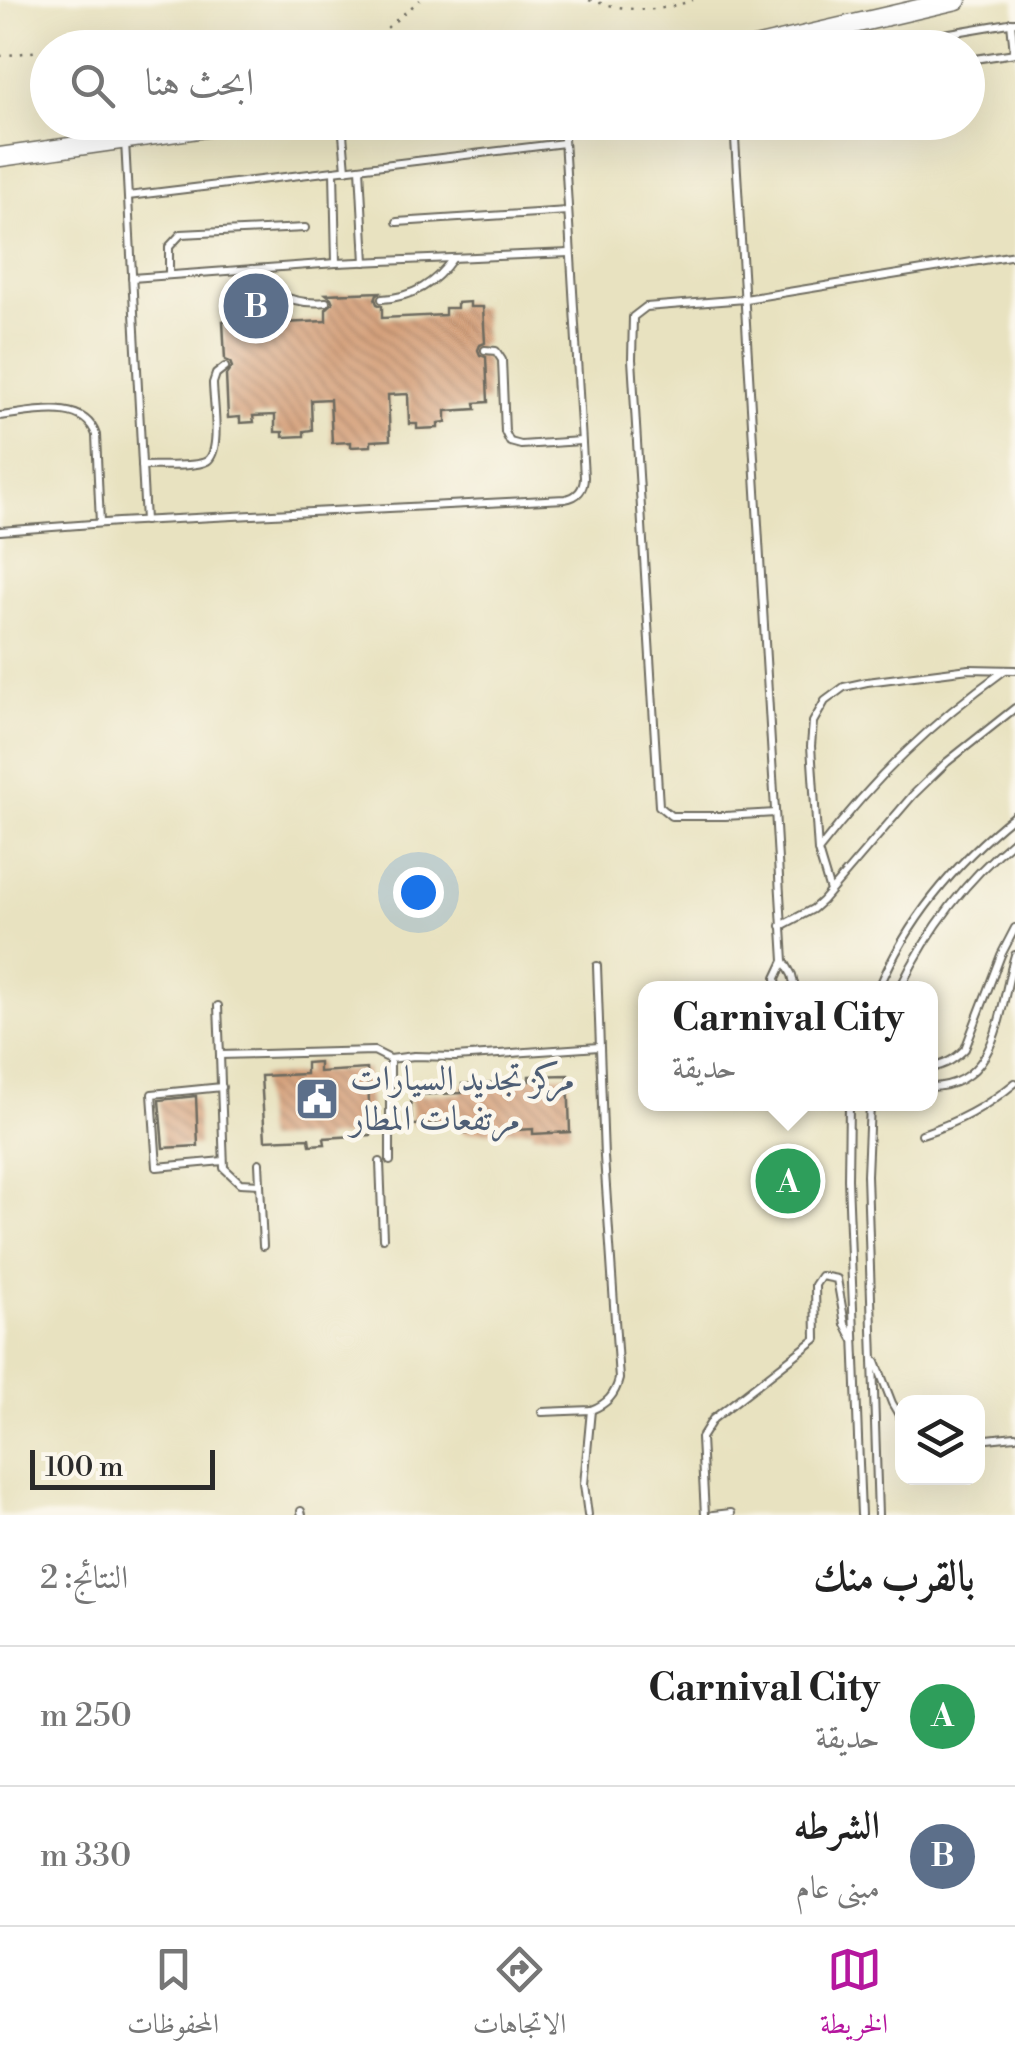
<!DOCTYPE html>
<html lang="ar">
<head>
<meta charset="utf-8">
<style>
	:root { --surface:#fff; --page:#f6f6f6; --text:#222; --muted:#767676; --line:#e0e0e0; --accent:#b5179e }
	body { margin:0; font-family:"Libre Bodoni",Amiri,serif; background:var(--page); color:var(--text); direction:rtl }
	.controls { position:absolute; right:30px; bottom:30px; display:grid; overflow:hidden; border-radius:20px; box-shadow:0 10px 40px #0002 }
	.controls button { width:90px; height:90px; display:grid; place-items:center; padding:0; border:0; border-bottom:2px solid var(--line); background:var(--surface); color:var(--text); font:50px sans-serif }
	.scale { position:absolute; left:30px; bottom:25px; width:185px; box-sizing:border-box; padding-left:10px; border:5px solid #2b2b2b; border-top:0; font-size:28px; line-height:35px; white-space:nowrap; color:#2b2b2b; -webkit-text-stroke:8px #fbf7ec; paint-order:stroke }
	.you { position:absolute; left:418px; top:892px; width:35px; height:35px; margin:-25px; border:8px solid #fff; border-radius:50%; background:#1a73e8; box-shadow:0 0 0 15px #1a73e833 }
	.badge { display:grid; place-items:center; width:65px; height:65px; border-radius:50%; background:var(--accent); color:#fff; font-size:32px; font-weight:700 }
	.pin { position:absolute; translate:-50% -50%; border:5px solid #fff; box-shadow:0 2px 10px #0006 }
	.popup { position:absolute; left:638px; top:981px; width:300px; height:130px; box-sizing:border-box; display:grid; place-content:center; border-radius:20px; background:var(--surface); filter:drop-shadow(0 2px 8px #0005); font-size:32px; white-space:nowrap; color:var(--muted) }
	.popup b { font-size:38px; color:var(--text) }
	.popup::after { content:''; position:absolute; left:50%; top:100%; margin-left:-20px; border:20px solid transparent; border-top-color:var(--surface) }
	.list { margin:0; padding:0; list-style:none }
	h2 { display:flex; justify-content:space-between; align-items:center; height:130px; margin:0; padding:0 40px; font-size:42px }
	h2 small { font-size:32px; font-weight:400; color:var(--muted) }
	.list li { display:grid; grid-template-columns:65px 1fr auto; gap:30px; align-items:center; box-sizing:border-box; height:140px; padding:0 40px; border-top:2px solid var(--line) }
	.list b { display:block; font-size:38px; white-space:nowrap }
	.list p { margin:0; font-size:32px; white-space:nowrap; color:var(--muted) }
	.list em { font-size:32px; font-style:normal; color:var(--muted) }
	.icon { flex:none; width:55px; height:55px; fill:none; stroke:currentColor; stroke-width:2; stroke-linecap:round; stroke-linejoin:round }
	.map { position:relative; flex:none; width:1015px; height:1515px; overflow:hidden; direction:ltr }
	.search { position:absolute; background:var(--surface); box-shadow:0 10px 40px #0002; left:30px; right:30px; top:30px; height:110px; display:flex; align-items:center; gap:25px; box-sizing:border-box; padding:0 35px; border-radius:55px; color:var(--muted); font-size:38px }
	.sheet { height:410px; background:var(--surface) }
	nav { display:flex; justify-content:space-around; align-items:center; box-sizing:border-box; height:140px; border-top:2px solid var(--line); background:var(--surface); font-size:28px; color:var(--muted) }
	nav a { display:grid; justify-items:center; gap:5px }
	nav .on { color:var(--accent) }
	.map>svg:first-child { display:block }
	.building { fill:url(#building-back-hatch) }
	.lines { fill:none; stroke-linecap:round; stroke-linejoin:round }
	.lane-casing { stroke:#6d6b5f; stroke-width:10 }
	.secondary-casing { stroke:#6d6b5f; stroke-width:21 }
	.path { stroke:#6d6b5f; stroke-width:2.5; stroke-dasharray:2.5 8; stroke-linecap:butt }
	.lane { stroke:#fff; stroke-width:6 }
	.secondary { stroke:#fff; stroke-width:18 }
	.labels { text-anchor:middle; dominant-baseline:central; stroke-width:9; stroke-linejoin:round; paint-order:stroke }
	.service-label { font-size:35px; fill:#4e5e75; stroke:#fbf7ec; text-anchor:start }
</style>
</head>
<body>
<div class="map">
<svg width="1015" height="1515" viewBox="0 0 1015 1515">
	<defs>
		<pattern id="building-back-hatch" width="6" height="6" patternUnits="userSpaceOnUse" patternTransform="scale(2.5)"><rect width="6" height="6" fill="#d6a27d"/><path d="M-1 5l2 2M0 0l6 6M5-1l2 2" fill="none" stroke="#ae8467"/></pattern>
	</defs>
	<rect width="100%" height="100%" fill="#fbf7ec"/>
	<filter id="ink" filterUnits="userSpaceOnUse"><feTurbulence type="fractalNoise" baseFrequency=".01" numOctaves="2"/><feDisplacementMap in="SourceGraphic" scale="20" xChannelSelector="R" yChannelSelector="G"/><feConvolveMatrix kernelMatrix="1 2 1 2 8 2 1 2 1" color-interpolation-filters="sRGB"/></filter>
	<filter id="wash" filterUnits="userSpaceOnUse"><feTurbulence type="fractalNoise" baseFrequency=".0048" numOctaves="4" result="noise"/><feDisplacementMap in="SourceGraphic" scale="40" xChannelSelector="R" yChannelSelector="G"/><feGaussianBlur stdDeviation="2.25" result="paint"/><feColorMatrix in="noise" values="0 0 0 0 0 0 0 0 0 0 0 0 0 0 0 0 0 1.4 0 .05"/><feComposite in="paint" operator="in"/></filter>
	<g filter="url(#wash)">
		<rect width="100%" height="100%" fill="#e8e2c0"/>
		<g id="blocks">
			<!-- building -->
			<g class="building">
				<path d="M 382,292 L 377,294 L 375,299 L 377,304 L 382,306 L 382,318 L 445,315 L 445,308 L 457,308 L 457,303 L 470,302 L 470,307 L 483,307 L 485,343 L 480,345 L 478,350 L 480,355 L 486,357 L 488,402 L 475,403 L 476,409 L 446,411 L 446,422 L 438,423 L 438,428 L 417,429 L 417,424 L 409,424 L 408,394 L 388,395 L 390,440 L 371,441 L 371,446 L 351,447 L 351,442 L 332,443 L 330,399 L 311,400 L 312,430 L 304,431 L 304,436 L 283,437 L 283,432 L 275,432 L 275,415 L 253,416 L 254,422 L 240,423 L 240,417 L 228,418 L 226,375 L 232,367 L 230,362 L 225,360 L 223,321 L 234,320 L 234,316 L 247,315 L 248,320 L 260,320 L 260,324 L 326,321 L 326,309 L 333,303 L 331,298 L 326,294 Z"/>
				<path d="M 319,1062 L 319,1072 L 367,1069 L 371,1135 L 324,1138 L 325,1144 L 310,1145 L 309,1138 L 265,1140 L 261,1076 L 306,1074 L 306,1063 Z"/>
				<path d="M 568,1075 L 570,1132 L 533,1134 L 533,1129 L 464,1133 L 463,1123 L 412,1125 L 410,1095 L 462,1093 L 462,1084 L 529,1081 L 529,1076 Z"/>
				<path d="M 196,1096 L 198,1146 L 163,1148 L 159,1100 Z"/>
			</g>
		</g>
	</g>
	<g filter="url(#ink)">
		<use href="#blocks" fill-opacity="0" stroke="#6d6b5f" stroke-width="2.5"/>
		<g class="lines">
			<defs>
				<g id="lane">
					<path d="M 1011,22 L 1014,53"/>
					<path d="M 861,48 L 1015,22"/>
					<path d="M 968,60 L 1015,53"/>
					<path d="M 342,122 L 346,170"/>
					<path d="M 734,122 L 784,961 L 792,975 L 795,988"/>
					<path d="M 125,141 L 145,521"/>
					<path d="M 360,168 L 365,262"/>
					<path d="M 334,171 L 336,263"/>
					<path d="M 128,196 L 564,143"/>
					<path d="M 397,222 L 568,211"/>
					<path d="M 252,269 C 270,296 295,305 326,302"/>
					<path d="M 169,275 L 169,247 L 181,234 L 305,228"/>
					<path d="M 132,278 L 336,263 L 570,253"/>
					<path d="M 382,299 C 413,297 435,284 453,258"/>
					<path d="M 485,350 L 496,351 L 502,360 L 505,432 L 510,442 L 521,445 L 581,441"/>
					<path d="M 0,416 C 31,413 84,398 96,435 L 100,523"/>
					<path d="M 142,466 C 157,465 195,468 207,461 C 222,451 213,400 213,383 L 216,374 L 225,367"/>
					<path d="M 0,531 L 118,522 L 565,499 C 578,497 584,489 584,477 L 563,122"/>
					<path d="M 775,813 L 725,816 L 671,816 L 659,806 L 632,359 L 633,317 L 646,307 L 745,299 L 1015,255"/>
					<path d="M 818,851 C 876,776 929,725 1005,670"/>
					<path d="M 830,891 L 818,851 L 811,746 L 813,722 L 825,701 L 844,687 L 867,682 L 969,669 L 1015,670"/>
					<path d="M 781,926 L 813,909 L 822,901 L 913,795 L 947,762 L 1015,708"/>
					<path d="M 777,988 L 776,978 L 784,961"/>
					<path d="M 879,988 C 908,919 956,862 1015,815"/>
					<path d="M 900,988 C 928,930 964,881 1015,839"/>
					<path d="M 218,1006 L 220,1055 L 374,1051 L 390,1059 L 414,1056 L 455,1057 L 599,1047"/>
					<path d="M 220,1055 L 224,1168 L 240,1183 L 260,1184"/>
					<path d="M 390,1059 L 390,1161"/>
					<path d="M 930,1068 C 945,1065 954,1060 965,1049 L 1001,955 L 1015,928"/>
					<path d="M 222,1087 L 152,1094 L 157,1167 L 223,1161"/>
					<path d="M 930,1087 C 1000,1086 999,1006 1015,955"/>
					<path d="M 849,1104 L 848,1179 L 861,1515"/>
					<path d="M 870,1104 L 867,1175 L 878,1515"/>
					<path d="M 922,1134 C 958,1122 986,1107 1015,1083"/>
					<path d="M 380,1162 L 383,1238"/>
					<path d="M 259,1163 L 263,1246"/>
					<path d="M 876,1362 L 892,1403 L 902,1420"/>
					<path d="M 542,1412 L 591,1410 C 607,1404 615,1395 619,1379 L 604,1157 L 597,966"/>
					<path d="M 978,1440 L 1015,1436"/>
					<path d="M 301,1511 L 302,1515"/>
					<path d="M 588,1515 L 584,1484 L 591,1410"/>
					<path d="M 705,1515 L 701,1438 L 713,1419 L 816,1339 L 815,1285 L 821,1276 L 837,1279 L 845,1324 L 853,1339"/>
					<path d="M 713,1515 L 731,1513"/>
				</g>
				<g id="secondary">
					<path d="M 750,48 L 957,0"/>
					<path d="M 0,157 L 247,122"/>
				</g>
			</defs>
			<!-- lane casing -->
			<use href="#lane" class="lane-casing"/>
			<!-- secondary casing -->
			<use href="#secondary" class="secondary-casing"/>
			<!-- path -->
			<g class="path">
				<path d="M 589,0 C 629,11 654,14 693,0"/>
				<path d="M 65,48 L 172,34 L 194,48"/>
				<path d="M 363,48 L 420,0"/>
				<path d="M 0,56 L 48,50"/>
			</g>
			<!-- lane -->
			<use href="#lane" class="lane"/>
			<!-- secondary -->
			<use href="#secondary" class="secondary"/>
		</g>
	</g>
	<!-- icons -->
	<defs>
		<symbol id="civic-square" viewBox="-11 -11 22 22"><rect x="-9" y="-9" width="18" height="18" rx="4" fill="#5c6f8a" stroke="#fbf7ec"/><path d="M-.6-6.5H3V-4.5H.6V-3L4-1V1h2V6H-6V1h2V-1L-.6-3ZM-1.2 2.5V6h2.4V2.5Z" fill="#fff"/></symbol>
	</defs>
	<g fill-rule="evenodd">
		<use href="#civic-square" x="292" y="1074" width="50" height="50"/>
	</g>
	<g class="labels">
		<!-- service labels -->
		<g class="service-label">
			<text x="350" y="1079">مركز تجديد السيارات<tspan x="350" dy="40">مرتفعات المطار</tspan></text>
		</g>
	</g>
</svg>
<div class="controls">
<button><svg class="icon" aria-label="layers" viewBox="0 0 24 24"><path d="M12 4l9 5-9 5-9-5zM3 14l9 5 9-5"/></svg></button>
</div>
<div class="scale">100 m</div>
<div class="you"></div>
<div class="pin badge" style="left:788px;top:1181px;background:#2e9e5b">A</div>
<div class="popup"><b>Carnival City</b>حديقة</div>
<div class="pin badge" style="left:256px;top:306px;background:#5c6f8a">B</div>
<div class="search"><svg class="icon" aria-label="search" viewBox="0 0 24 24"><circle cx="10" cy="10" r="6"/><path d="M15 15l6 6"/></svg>ابحث هنا</div>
</div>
<section class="sheet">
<h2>بالقرب منك<small>النتائج: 2</small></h2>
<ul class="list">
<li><span class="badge" style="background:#2e9e5b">A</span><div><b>Carnival City</b><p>حديقة</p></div><em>250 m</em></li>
<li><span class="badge" style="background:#5c6f8a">B</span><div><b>الشرطه</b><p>مبنى عام</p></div><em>330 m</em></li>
</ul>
</section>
<nav>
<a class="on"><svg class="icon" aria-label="map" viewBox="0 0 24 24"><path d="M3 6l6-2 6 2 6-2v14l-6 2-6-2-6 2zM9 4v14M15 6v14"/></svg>الخريطة</a>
<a><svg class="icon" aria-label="directions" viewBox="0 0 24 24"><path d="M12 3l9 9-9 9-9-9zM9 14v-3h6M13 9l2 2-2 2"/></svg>الاتجاهات</a>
<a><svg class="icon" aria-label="saved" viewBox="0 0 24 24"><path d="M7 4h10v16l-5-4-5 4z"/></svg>المحفوظات</a>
</nav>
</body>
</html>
